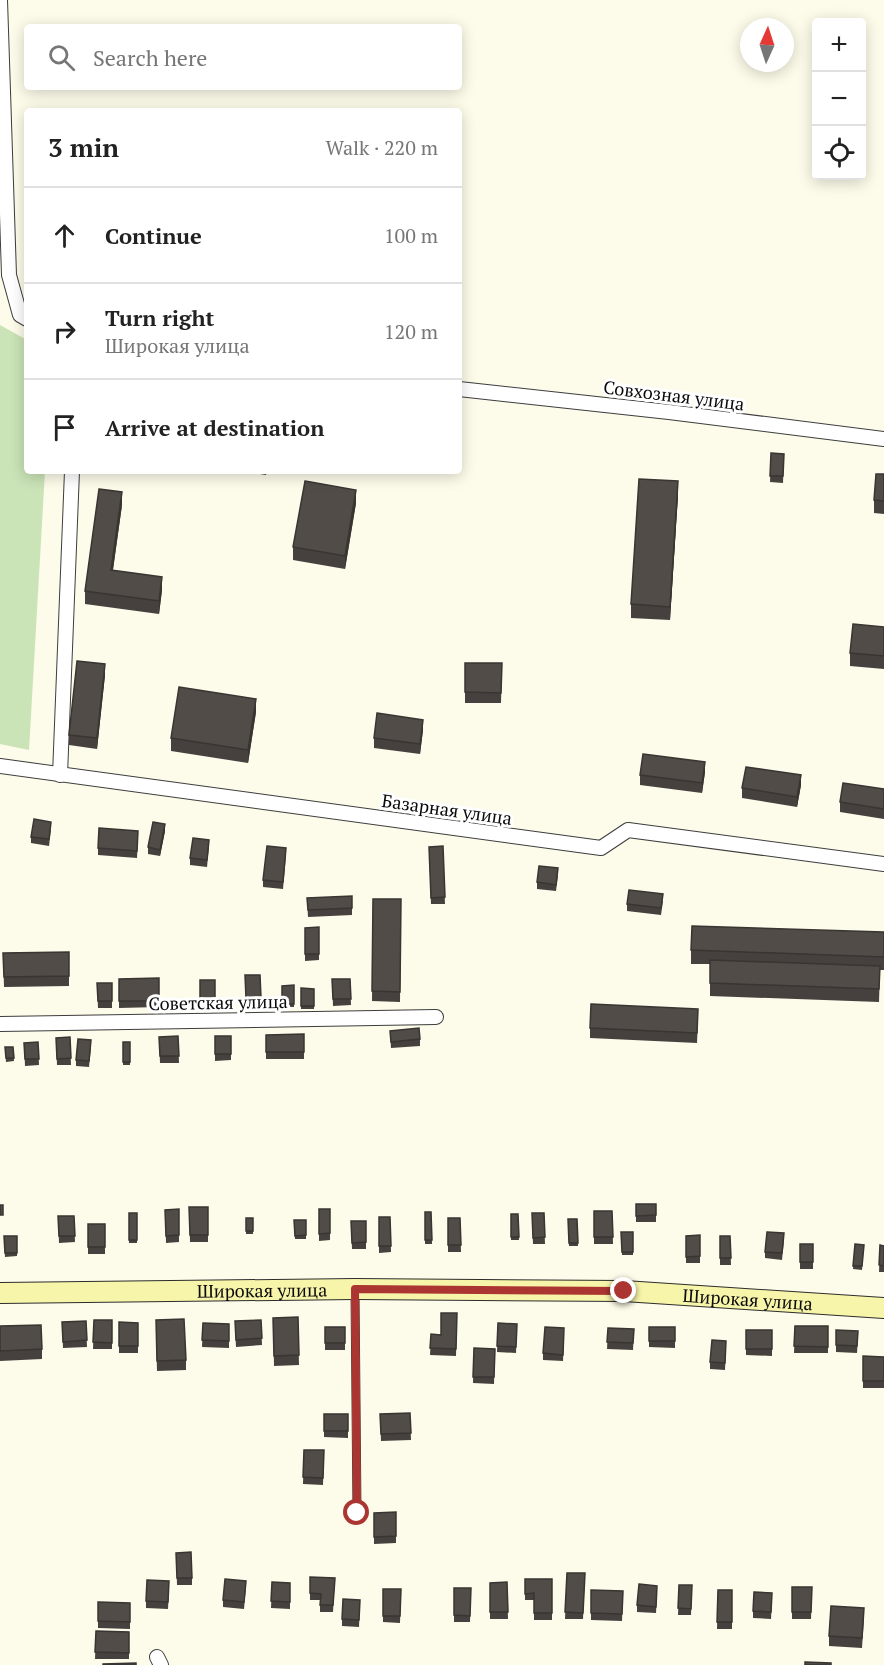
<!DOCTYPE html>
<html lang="en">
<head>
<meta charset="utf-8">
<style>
	:root { --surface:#fff; --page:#f6f6f6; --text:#222; --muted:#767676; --line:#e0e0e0 }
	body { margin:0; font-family:"PT Serif",serif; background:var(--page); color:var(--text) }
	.controls { position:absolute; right:18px; top:18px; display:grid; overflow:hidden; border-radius:6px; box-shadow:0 3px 15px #0003 }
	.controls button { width:54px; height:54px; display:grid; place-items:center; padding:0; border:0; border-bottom:2px solid var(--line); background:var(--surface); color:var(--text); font:30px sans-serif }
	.compass { position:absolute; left:740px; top:18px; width:54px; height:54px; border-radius:50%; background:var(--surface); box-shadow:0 3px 15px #0003; rotate:3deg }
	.stop { position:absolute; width:18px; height:18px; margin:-14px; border:4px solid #ab3531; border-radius:50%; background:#fff }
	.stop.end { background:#ab3531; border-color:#fff; box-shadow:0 2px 6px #0008 }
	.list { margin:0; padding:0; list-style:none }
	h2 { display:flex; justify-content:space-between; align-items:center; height:78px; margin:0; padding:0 24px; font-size:26px }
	h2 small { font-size:20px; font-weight:400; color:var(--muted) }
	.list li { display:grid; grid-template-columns:39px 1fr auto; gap:18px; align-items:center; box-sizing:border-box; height:96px; padding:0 24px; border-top:2px solid var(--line) }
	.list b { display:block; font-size:22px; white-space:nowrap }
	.list p { margin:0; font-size:20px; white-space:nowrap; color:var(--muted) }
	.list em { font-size:20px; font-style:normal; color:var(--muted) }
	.icon { flex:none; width:33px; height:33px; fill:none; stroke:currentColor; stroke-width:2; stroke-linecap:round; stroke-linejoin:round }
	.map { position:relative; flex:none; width:884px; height:1665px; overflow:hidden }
	.search { position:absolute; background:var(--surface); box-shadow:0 3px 15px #0003; left:24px; top:24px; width:438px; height:66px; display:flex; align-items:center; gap:15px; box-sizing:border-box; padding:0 21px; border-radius:6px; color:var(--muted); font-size:22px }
	.panel { position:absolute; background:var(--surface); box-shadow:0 3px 15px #0003; left:24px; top:108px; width:438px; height:366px; border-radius:6px }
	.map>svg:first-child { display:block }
	.green { fill:#cae3b7 }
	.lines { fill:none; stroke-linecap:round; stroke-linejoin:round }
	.lane-casing { stroke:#3d3d3d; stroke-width:9 }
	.street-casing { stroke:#3d3d3d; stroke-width:16 }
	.secondary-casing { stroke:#2c2c2c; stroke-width:22 }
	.lane { stroke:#fff; stroke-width:7 }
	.street { stroke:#fff; stroke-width:14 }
	.secondary { stroke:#f7f5aa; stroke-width:20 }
	.wall { fill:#46413e }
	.shaded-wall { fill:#393532 }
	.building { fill:#514c48; stroke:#393532; stroke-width:1.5 }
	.route { stroke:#ab3531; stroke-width:8 }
	.labels { text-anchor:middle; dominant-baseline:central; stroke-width:6; stroke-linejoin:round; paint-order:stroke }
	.street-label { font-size:18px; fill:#0a0a0a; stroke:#fff }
</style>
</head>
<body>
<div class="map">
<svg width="884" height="1665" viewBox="0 0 884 1665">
	<rect width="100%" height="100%" fill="#fdfbe9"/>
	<!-- green -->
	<path class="green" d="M 0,325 L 27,340 L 27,471 L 45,471 L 29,750 L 0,744 Z"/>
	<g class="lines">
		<defs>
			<path id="lane" d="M 355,1291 L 357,1513"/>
			<g id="street">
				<path d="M 0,0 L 9,275 L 20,315 L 27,319"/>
				<path d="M 459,389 L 669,412 L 884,439"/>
				<path d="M 0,766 L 601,848 L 628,830 L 884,864"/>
				<path d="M 60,775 L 72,471"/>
				<path d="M 0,1024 L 436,1017"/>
				<path d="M 157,1657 L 161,1665"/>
			</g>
			<g id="secondary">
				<path id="s1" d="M 0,1293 L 355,1289 L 624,1291 L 884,1308"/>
			</g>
		</defs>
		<!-- lane casing -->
		<use href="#lane" class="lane-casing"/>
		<!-- street casing -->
		<use href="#street" class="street-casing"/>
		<!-- secondary casing -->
		<use href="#secondary" class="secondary-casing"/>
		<!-- lane -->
		<use href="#lane" class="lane"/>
		<!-- street -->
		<use href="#street" class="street"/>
		<!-- secondary -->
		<use href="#secondary" class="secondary"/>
	</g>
	<!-- wall -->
	<g class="wall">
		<path d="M 771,453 L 784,454 L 783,483 L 770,482 Z"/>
		<path d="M 248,471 L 267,471 L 266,475 L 248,472 Z"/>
		<path d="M 884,474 L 884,514 L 874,513 L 874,500 Z"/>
		<path d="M 678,495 L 670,620 L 631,618 L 631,604 Z"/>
		<path d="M 356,503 L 345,569 L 293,560 L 293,547 Z"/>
		<path d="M 122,505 L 113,570 L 162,590 L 159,614 L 85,604 L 85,591 Z"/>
		<path d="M 884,627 L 884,669 L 850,666 L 850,653 Z"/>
		<path d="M 465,663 L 502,663 L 501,703 L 465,703 Z"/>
		<path d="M 105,675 L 97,749 L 69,745 L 69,735 Z"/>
		<path d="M 256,712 L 248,763 L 171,751 L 171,738 Z"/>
		<path d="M 423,730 L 420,754 L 374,748 L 374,738 Z"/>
		<path d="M 705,772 L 702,793 L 640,785 L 640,775 Z"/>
		<path d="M 801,785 L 797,807 L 742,798 L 742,788 Z"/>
		<path d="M 884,789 L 884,819 L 840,812 L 840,802 Z"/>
		<path d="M 51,829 L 49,846 L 31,843 L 31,837 Z"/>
		<path d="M 165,831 L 160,856 L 148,854 L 148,847 Z"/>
		<path d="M 138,838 L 137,858 L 98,855 L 98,848 Z"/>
		<path d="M 209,846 L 207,867 L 190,865 L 190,858 Z"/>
		<path d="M 443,846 L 445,904 L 431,904 L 429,847 Z"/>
		<path d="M 286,855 L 283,889 L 263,887 L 263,880 Z"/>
		<path d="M 558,875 L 556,891 L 537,889 L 537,882 Z"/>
		<path d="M 352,896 L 352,915 L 308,917 L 307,898 Z"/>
		<path d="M 373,899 L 401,899 L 400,1002 L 372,1001 Z"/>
		<path d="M 663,901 L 661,915 L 627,911 L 627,904 Z"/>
		<path d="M 319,927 L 319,960 L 305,961 L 305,928 Z"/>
		<path d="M 884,932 L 884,970 L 880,970 L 879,1002 L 710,996 L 710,964 L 691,964 L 691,950 Z"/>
		<path d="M 69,952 L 69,986 L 4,987 L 3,953 Z"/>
		<path d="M 245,975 L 260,975 L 261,1005 L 246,1005 Z"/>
		<path d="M 159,978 L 159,1007 L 119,1008 L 119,979 Z"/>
		<path d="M 332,979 L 350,979 L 351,1005 L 333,1006 Z"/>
		<rect x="200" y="980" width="15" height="26"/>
		<path d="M 97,983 L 112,983 L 112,1008 L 98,1008 Z"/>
		<path d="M 294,985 L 294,1007 L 282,1007 L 282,986 Z"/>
		<path d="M 301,988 L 314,989 L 314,1009 L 301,1009 Z"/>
		<path d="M 698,1019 L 697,1043 L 590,1038 L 590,1028 Z"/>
		<path d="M 390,1031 L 420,1039 L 420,1046 L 391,1048 Z"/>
		<path d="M 304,1034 L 304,1059 L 266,1059 L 266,1035 Z"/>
		<path d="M 178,1036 L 179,1063 L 160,1063 L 159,1037 Z"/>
		<path d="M 215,1036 L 231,1036 L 231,1060 L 215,1061 Z"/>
		<path d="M 70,1037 L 71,1065 L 57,1065 L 56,1038 Z"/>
		<path d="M 38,1042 L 39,1065 L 25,1066 L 24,1043 Z"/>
		<rect x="123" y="1042" width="7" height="23"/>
		<path d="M 5,1047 L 13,1047 L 14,1061 L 6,1062 Z"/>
		<path d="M 91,1047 L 89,1067 L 76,1066 L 76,1060 Z"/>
		<rect x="636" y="1204" width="20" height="18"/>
		<path d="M 189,1207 L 208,1207 L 208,1242 L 190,1242 Z"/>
		<path d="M 179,1209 L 179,1242 L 166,1243 L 165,1210 Z"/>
		<path d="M 319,1209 L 330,1209 L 330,1240 L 319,1241 Z"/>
		<path d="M 594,1211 L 612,1211 L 613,1244 L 594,1244 Z"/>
		<path d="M 425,1212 L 431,1212 L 432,1244 L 425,1244 Z"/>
		<rect x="129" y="1213" width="8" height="30"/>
		<path d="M 532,1213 L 544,1213 L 545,1244 L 533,1244 Z"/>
		<path d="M 511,1214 L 518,1214 L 519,1240 L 511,1240 Z"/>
		<path d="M 58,1216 L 74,1216 L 75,1242 L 59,1243 Z"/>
		<path d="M 379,1217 L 390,1217 L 391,1252 L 379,1253 Z"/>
		<rect x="246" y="1218" width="7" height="16"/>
		<path d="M 448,1218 L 460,1218 L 461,1252 L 448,1252 Z"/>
		<path d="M 568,1219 L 577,1219 L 578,1246 L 569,1246 Z"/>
		<path d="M 294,1220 L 306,1220 L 306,1239 L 295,1239 Z"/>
		<path d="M 351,1221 L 366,1221 L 366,1249 L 352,1249 Z"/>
		<rect x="88" y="1224" width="17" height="30"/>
		<path d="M 621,1232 L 633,1232 L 633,1255 L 622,1255 Z"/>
		<path d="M 700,1235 L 700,1263 L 686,1263 L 686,1236 Z"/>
		<path d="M 4,1236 L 17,1236 L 17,1256 L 5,1257 Z"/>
		<path d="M 720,1236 L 730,1236 L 731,1265 L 720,1265 Z"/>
		<path d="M 784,1240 L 782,1260 L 765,1258 L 765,1252 Z"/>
		<rect x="800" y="1244" width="13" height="25"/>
		<path d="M 855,1244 L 864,1245 L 862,1270 L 853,1269 Z"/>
		<path d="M 880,1245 L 884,1246 L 884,1272 L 879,1272 Z"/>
		<path d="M 457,1313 L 456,1356 L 430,1355 L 431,1334 L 441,1335 Z"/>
		<path d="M 298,1317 L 299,1365 L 274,1366 L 273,1318 Z"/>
		<path d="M 94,1320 L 112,1320 L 112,1349 L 93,1349 Z"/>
		<path d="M 261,1320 L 262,1345 L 236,1347 L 235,1328 Z"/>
		<path d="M 86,1321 L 87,1347 L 63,1348 L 62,1322 Z"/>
		<path d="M 119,1322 L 138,1323 L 138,1353 L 119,1353 Z"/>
		<path d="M 203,1323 L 229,1324 L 229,1348 L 202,1347 Z"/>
		<path d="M 498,1323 L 517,1324 L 516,1353 L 497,1352 Z"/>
		<path d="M 0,1326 L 42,1349 L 42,1359 L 0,1361 Z"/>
		<path d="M 795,1326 L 828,1326 L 828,1353 L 794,1353 Z"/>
		<rect x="325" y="1327" width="20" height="23"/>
		<path d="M 649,1327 L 675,1327 L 675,1348 L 649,1347 Z"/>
		<path d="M 608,1328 L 634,1329 L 633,1350 L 607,1349 Z"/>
		<path d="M 156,1330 L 186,1360 L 186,1370 L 157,1371 Z"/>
		<path d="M 746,1330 L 772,1330 L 772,1356 L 746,1355 Z"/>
		<path d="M 836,1330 L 858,1338 L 857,1353 L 836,1352 Z"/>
		<path d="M 564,1335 L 563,1361 L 543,1360 L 543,1353 Z"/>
		<path d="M 474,1348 L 495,1349 L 494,1384 L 473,1383 Z"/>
		<path d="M 726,1348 L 725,1370 L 710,1369 L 710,1362 Z"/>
		<path d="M 863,1356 L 884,1357 L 884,1388 L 863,1388 Z"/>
		<path d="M 410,1413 L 411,1440 L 381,1441 L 380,1414 Z"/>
		<path d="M 324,1414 L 348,1414 L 348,1438 L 324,1437 Z"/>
		<path d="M 304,1450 L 324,1450 L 323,1485 L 303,1484 Z"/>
		<path d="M 396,1512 L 396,1543 L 374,1544 L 374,1513 Z"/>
		<path d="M 176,1553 L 192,1578 L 192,1585 L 177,1585 Z"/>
		<path d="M 567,1573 L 585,1573 L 583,1619 L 565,1619 Z"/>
		<path d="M 310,1577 L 335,1578 L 333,1612 L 320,1612 L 320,1600 L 310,1600 Z"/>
		<path d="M 525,1579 L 552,1579 L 552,1620 L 534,1620 L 534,1600 L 525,1600 Z"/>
		<path d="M 272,1582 L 290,1583 L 290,1609 L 271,1608 Z"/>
		<path d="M 507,1582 L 508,1619 L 490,1619 L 490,1583 Z"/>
		<path d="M 679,1585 L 692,1585 L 691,1615 L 678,1615 Z"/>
		<path d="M 246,1587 L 244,1609 L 223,1607 L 223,1600 Z"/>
		<path d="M 792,1587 L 812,1587 L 811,1619 L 792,1619 Z"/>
		<path d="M 169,1588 L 168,1609 L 146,1608 L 146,1601 Z"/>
		<path d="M 454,1588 L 471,1588 L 470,1622 L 454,1622 Z"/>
		<path d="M 383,1589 L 401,1589 L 400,1623 L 383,1622 Z"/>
		<path d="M 591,1590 L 623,1591 L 622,1621 L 591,1620 Z"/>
		<path d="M 718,1590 L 732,1590 L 732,1629 L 717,1629 Z"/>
		<path d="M 657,1593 L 656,1613 L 637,1612 L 637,1605 Z"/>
		<path d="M 360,1600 L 359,1627 L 342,1626 L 342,1619 Z"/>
		<path d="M 772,1600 L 771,1619 L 753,1618 L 753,1611 Z"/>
		<path d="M 98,1602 L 130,1603 L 130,1629 L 98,1628 Z"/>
		<path d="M 864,1618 L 862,1648 L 829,1646 L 829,1636 Z"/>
		<path d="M 96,1631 L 129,1632 L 129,1659 L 95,1659 Z"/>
	</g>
	<!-- shaded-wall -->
	<g class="shaded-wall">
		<path d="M 678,481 L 678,495 L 670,620 L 670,607 Z"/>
		<path d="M 356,490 L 356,503 L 345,569 L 345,556 Z"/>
		<path d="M 122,492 L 122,505 L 111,583 L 111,570 Z"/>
		<path d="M 162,577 L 162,590 L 159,614 L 159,601 Z"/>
		<path d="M 105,664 L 105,675 L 97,749 L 97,738 Z"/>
		<path d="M 256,699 L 256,712 L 248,763 L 248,750 Z"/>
		<path d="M 423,720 L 423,730 L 420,754 L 420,744 Z"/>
		<path d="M 705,762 L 705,772 L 702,793 L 702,783 Z"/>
		<path d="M 801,775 L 801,785 L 797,807 L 797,797 Z"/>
		<path d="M 165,824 L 165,831 L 160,856 L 160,850 Z"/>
	</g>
	<!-- building -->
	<g class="building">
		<path d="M 771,453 L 784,454 L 783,476 L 770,476 Z"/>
		<path d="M 876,474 L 884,474 L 884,501 L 874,500 Z"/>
		<path d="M 639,479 L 678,481 L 670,607 L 631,604 Z"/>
		<path d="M 305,481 L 356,490 L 345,556 L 293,547 Z"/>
		<path d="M 99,489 L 122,492 L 111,570 L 162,577 L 159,601 L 85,591 Z"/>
		<path d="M 853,624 L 884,627 L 884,656 L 850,653 Z"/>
		<path d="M 77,661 L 105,664 L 97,738 L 69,735 Z"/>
		<path d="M 465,663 L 502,663 L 501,693 L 465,692 Z"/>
		<path d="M 179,687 L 256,699 L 248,750 L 171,738 Z"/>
		<path d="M 377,713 L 423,720 L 420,744 L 374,738 Z"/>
		<path d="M 643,754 L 705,762 L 702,783 L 640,775 Z"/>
		<path d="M 746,767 L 801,775 L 797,797 L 742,788 Z"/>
		<path d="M 843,783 L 884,789 L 884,809 L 840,802 Z"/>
		<path d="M 34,819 L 51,822 L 49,839 L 31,837 Z"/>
		<path d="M 153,822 L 165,824 L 160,850 L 148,847 Z"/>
		<path d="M 99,828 L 138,831 L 137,851 L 98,848 Z"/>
		<path d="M 193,838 L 209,840 L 207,860 L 190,858 Z"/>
		<path d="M 267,846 L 286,848 L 283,882 L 263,880 Z"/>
		<path d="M 443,846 L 445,897 L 431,898 L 429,847 Z"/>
		<path d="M 539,866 L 558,868 L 556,885 L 537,882 Z"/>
		<path d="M 629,890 L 663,894 L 661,908 L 627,904 Z"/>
		<path d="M 352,896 L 352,908 L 308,910 L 307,898 Z"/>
		<path d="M 373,899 L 401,899 L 400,992 L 372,991 Z"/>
		<path d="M 692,926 L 884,932 L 884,957 L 691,950 Z"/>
		<path d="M 319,927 L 319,954 L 305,954 L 305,928 Z"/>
		<path d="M 69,952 L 69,976 L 4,977 L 3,953 Z"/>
		<path d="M 710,960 L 880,966 L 879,989 L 710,983 Z"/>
		<path d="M 245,975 L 260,975 L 261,998 L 246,998 Z"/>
		<path d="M 159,978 L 159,1001 L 119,1001 L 119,979 Z"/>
		<path d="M 332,979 L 350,979 L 351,999 L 333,999 Z"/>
		<path d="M 200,980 L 215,980 L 215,999 L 200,1000 Z"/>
		<path d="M 97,983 L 112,983 L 112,1001 L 98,1001 Z"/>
		<path d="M 294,985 L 294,1004 L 282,1004 L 282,986 Z"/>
		<path d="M 301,988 L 314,989 L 314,1006 L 301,1006 Z"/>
		<path d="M 591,1004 L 698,1009 L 697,1033 L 590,1028 Z"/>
		<path d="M 419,1028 L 420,1039 L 391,1042 L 390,1031 Z"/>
		<path d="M 304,1034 L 304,1052 L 266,1052 L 266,1035 Z"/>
		<path d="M 178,1036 L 179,1056 L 160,1056 L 159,1037 Z"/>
		<rect x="215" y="1036" width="16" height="18"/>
		<path d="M 70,1037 L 71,1058 L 57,1059 L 56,1038 Z"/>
		<path d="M 78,1039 L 91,1040 L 89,1061 L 76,1060 Z"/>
		<path d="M 38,1042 L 39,1059 L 25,1059 L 24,1043 Z"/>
		<rect x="123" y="1042" width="7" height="20"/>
		<path d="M 5,1047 L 13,1047 L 14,1058 L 6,1058 Z"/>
		<path d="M 636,1204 L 656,1204 L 656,1215 L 636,1216 Z"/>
		<rect x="0" y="1205" width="3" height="10"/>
		<path d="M 189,1207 L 208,1207 L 208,1235 L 190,1235 Z"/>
		<path d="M 179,1209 L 179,1235 L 166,1236 L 165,1210 Z"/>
		<path d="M 319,1209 L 330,1209 L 330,1233 L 319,1234 Z"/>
		<path d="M 594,1211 L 612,1211 L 613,1237 L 594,1237 Z"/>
		<path d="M 425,1212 L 431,1212 L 432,1240 L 425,1240 Z"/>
		<rect x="129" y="1213" width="8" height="27"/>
		<path d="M 532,1213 L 544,1213 L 545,1237 L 533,1238 Z"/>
		<path d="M 511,1214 L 518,1214 L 519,1237 L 511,1237 Z"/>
		<path d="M 58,1216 L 74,1216 L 75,1236 L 59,1236 Z"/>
		<path d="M 379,1217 L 390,1217 L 391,1246 L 379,1246 Z"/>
		<rect x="246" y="1218" width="7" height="13"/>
		<path d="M 448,1218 L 460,1218 L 461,1245 L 448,1245 Z"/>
		<path d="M 568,1219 L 577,1219 L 578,1243 L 569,1243 Z"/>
		<path d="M 294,1220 L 306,1220 L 306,1235 L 295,1236 Z"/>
		<path d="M 351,1221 L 366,1221 L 366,1242 L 352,1243 Z"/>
		<rect x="88" y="1224" width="17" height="23"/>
		<path d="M 621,1232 L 633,1232 L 633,1252 L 622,1252 Z"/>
		<path d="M 767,1232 L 784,1233 L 782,1253 L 765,1252 Z"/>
		<path d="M 700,1235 L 700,1256 L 686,1257 L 686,1236 Z"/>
		<path d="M 4,1236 L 17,1236 L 17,1253 L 5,1253 Z"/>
		<path d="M 720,1236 L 730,1236 L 731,1258 L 720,1258 Z"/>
		<rect x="800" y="1244" width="13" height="18"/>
		<path d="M 855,1244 L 864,1245 L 862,1266 L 853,1266 Z"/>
		<path d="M 880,1245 L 884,1246 L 884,1266 L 879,1265 Z"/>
		<path d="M 441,1313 L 457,1313 L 456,1349 L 430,1348 L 431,1334 L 441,1335 Z"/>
		<path d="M 298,1317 L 299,1355 L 274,1356 L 273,1318 Z"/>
		<path d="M 184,1319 L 186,1360 L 157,1361 L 156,1320 Z"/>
		<path d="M 94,1320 L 112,1320 L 112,1343 L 93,1342 Z"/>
		<path d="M 261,1320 L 262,1338 L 236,1340 L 235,1321 Z"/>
		<path d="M 86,1321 L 87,1340 L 63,1342 L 62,1322 Z"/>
		<path d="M 119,1322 L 138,1323 L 138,1346 L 119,1346 Z"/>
		<path d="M 203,1323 L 229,1324 L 229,1341 L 202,1340 Z"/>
		<path d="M 498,1323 L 517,1324 L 516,1347 L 497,1346 Z"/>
		<path d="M 41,1325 L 42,1349 L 0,1351 L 0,1326 Z"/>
		<path d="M 795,1326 L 828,1326 L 828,1347 L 794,1346 Z"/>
		<rect x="325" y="1327" width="20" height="16"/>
		<path d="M 545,1327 L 564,1328 L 563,1355 L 543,1353 Z"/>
		<rect x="649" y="1327" width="26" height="14"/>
		<path d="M 608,1328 L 634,1329 L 633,1343 L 607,1342 Z"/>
		<rect x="746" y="1330" width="26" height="19"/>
		<path d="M 836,1330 L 858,1331 L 857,1346 L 836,1345 Z"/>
		<path d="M 712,1340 L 726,1341 L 725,1363 L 710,1362 Z"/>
		<path d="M 474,1348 L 495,1349 L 494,1377 L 473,1377 Z"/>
		<path d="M 863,1356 L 884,1357 L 884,1381 L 863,1381 Z"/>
		<path d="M 410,1413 L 411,1433 L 381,1434 L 380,1414 Z"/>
		<rect x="324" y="1414" width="24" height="17"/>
		<path d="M 304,1450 L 324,1450 L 323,1478 L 303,1477 Z"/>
		<path d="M 396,1512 L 396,1536 L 374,1537 L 374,1513 Z"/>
		<path d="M 191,1552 L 192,1578 L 177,1578 L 176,1553 Z"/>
		<path d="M 567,1573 L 585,1573 L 583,1613 L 565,1612 Z"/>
		<path d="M 310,1577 L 335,1578 L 333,1605 L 320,1605 L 321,1594 L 310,1593 Z"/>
		<path d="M 225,1579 L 246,1581 L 244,1602 L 223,1600 Z"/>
		<path d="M 525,1579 L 552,1579 L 552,1613 L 534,1613 L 534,1593 L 525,1594 Z"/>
		<path d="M 147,1580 L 169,1581 L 168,1602 L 146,1601 Z"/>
		<path d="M 272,1582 L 290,1583 L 290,1602 L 271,1601 Z"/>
		<path d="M 507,1582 L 508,1612 L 490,1612 L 490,1583 Z"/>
		<path d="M 639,1584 L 657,1586 L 656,1607 L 637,1605 Z"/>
		<path d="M 679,1585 L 692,1585 L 691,1609 L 678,1608 Z"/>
		<path d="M 792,1587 L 812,1587 L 811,1612 L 792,1612 Z"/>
		<path d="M 454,1588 L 471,1588 L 470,1616 L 454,1615 Z"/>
		<path d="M 383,1589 L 401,1589 L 400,1616 L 383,1616 Z"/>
		<path d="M 591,1590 L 623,1591 L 622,1614 L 591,1613 Z"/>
		<path d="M 718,1590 L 732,1590 L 732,1622 L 717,1622 Z"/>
		<path d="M 754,1592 L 772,1593 L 771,1612 L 753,1611 Z"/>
		<path d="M 343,1599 L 360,1600 L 359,1620 L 342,1619 Z"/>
		<path d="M 98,1602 L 130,1603 L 130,1622 L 98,1621 Z"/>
		<path d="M 831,1606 L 864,1608 L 862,1638 L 829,1636 Z"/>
		<path d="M 96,1631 L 129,1632 L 129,1653 L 95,1652 Z"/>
		<path d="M 805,1662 L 831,1663 L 831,1665 L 805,1665 Z"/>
		<path d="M 136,1663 L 136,1665 L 103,1665 L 103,1664 Z"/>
	</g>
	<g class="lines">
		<!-- route -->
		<path class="route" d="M 357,1513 L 355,1289 L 624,1291"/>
	</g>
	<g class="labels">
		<!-- street labels -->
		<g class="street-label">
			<text transform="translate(674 395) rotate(7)">Совхозная улица</text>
			<text transform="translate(447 809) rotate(8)">Базарная улица</text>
			<text transform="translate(218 1002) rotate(-1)">Советская улица</text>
			<text stroke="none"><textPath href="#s1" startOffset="262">Широкая улица</textPath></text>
			<text stroke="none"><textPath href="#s1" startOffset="748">Широкая улица</textPath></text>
		</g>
	</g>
</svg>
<div class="controls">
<button>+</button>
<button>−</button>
<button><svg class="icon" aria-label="locate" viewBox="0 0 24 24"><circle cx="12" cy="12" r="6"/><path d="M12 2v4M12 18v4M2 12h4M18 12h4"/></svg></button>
</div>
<svg class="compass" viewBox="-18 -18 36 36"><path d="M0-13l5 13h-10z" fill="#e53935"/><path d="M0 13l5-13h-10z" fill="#767676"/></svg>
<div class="stop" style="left:357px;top:1513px"></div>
<div class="stop end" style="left:624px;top:1291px"></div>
<div class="search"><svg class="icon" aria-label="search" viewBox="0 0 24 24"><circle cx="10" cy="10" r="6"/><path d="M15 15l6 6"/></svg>Search here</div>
<section class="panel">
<h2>3 min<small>Walk · 220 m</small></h2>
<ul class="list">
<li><svg class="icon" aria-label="ahead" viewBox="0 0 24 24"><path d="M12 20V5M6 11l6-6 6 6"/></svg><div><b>Continue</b></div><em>100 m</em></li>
<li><svg class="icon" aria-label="right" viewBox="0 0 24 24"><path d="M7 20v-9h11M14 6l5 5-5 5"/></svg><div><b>Turn right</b><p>Широкая улица</p></div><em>120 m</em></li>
<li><svg class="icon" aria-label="arrive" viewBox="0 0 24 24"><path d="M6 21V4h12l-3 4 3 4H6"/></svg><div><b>Arrive at destination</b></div></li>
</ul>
</section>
</div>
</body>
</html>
